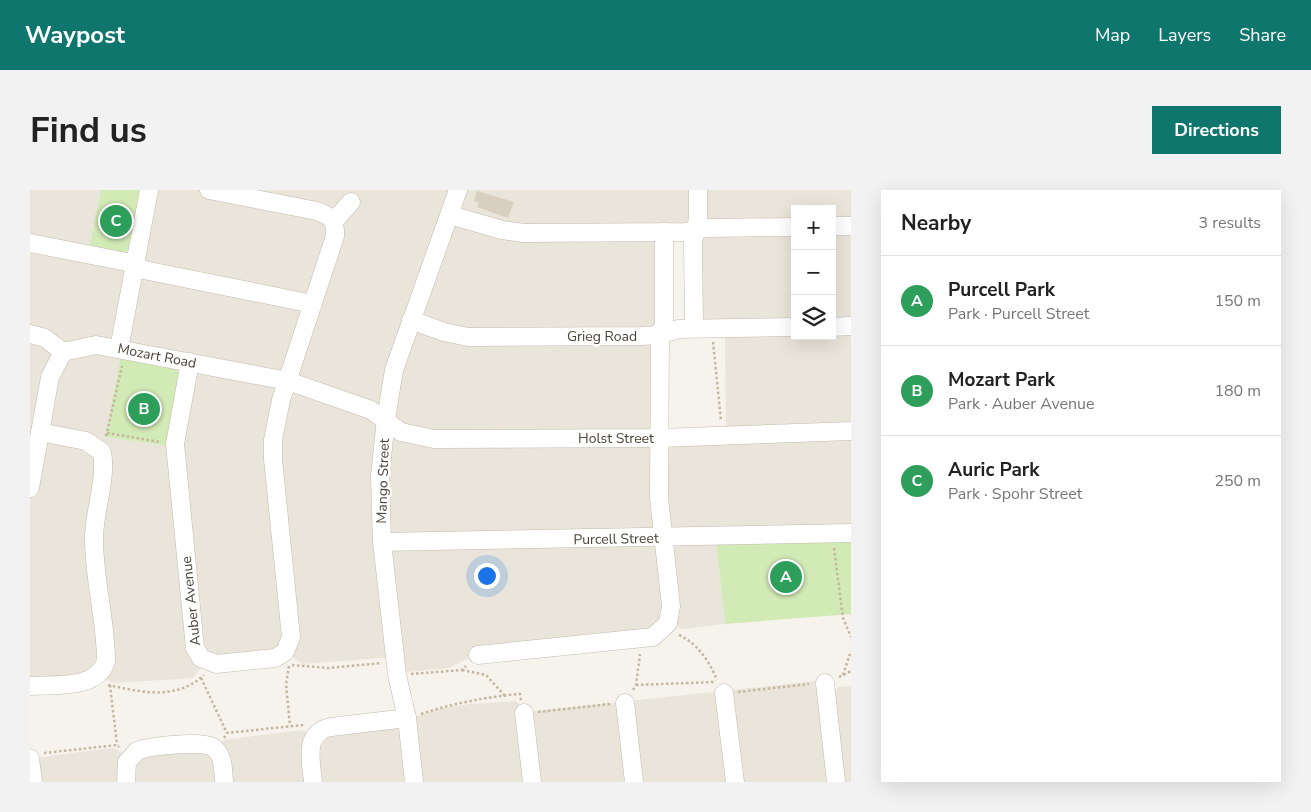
<!DOCTYPE html>
<html lang="en">
<head>
<meta charset="utf-8">
<style>
	:root { --surface:#fff; --page:#f2f2f2; --text:#222; --muted:#767676; --line:#e0e0e0; --accent:#0f766e }
	body { margin:0; font-family:"Nunito Sans",sans-serif; background:var(--page); color:var(--text) }
	.controls { position:absolute; right:15px; top:15px; display:grid; overflow:hidden; border-radius:0px; box-shadow:0 5px 20px #0002 }
	.controls button { width:45px; height:45px; display:grid; place-items:center; padding:0; border:0; border-bottom:1px solid var(--line); background:var(--surface); color:var(--text); font:25px sans-serif }
	.you { position:absolute; left:456px; top:385px; width:18px; height:18px; margin:-12px; border:4px solid #fff; border-radius:50%; background:#1a73e8; box-shadow:0 0 0 8px #1a73e833 }
	.badge { display:grid; place-items:center; width:32px; height:32px; border-radius:50%; background:var(--accent); color:#fff; font-size:16px; font-weight:700 }
	.pin { position:absolute; translate:-50% -50%; border:2px solid #fff; box-shadow:0 1px 5px #0006 }
	.list { margin:0; padding:0; list-style:none }
	h2 { display:flex; justify-content:space-between; align-items:center; height:65px; margin:0; padding:0 20px; font-size:21px }
	h2 small { font-size:16px; font-weight:400; color:var(--muted) }
	.list li { display:grid; grid-template-columns:32px 1fr auto; gap:15px; align-items:center; box-sizing:border-box; height:90px; padding:0 20px; border-top:1px solid var(--line) }
	.list b { display:block; font-size:19px; white-space:nowrap }
	.list p { margin:0; font-size:16px; white-space:nowrap; color:var(--muted) }
	.list em { font-size:16px; font-style:normal; color:var(--muted) }
	.icon { flex:none; width:28px; height:28px; fill:none; stroke:currentColor; stroke-width:2; stroke-linecap:round; stroke-linejoin:round }
	.map { position:relative; flex:none; width:821px; height:592px; overflow:hidden; border-radius:0px }
	header { display:flex; align-items:center; gap:30px; box-sizing:border-box; height:70px; padding:0 25px; background:var(--accent); color:#fff }
	header strong { font-size:24px }
	nav { display:flex; gap:28px; margin-inline-start:auto; font-size:18px }
	.intro { display:flex; align-items:center; justify-content:space-between; box-sizing:border-box; height:120px; padding:0 30px }
	h1 { margin:0; font-size:35px }
	.button { padding:12px 22px; border-radius:0px; background:var(--accent); color:#fff; font-size:18px; font-weight:700 }
	main { display:flex; gap:30px; padding:0 30px }
	aside { flex:1; background:var(--surface); border-radius:0px; box-shadow:0 5px 20px #0002 }
	.map>svg:first-child { display:block }
	.residential { fill:#eae5da; fill-rule:evenodd }
	.green { fill:#d2eab5 }
	.building { fill:#d8cfc1 }
	.lines { fill:none; stroke-linecap:round; stroke-linejoin:round }
	.minor-casing { stroke:#c2bbae; stroke-width:19 }
	.path { stroke:#c4b79f; stroke-width:2.5; stroke-dasharray:2.5 2.5; stroke-linecap:butt }
	.minor { stroke:#fff; stroke-width:18 }
	.labels { text-anchor:middle; dominant-baseline:central; stroke-width:5; stroke-linejoin:round; paint-order:stroke }
	.street-label { font-size:14px; fill:#4b4439; stroke:#fff }
</style>
</head>
<body>
<header>
<strong>Waypost</strong>
<nav><a>Map</a><a>Layers</a><a>Share</a></nav>
</header>
<div class="intro"><h1>Find us</h1><a class="button">Directions</a></div>
<main>
<div class="map">
<svg width="821" height="592" viewBox="0 0 821 592">
	<rect width="100%" height="100%" fill="#f6f3ec"/>
	<!-- residential -->
	<g class="residential">
		<path d="M 0,0 L 71,0 L 59,65 L 97,72 L 119,0 L 821,0 L 821,343 L 686,347 L 695,434 L 653,439 L 637,433 L 634,437 L 447,464 L 419,478 L 366,483 L 364,467 L 272,474 L 256,462 L 175,472 L 163,488 L 84,493 L 69,486 L 0,497 ZM 765,19 L 802,19 L 802,146 L 765,146 ZM 634,41 L 662,52 L 663,140 L 695,139 L 696,246 L 629,248 ZM 92,160 L 159,173 L 140,256 L 77,247 Z"/>
		<path d="M 796,490 L 802,508 L 808,497 L 821,496 L 821,592 L 0,592 L 0,569 L 49,562 L 85,558 L 98,568 L 187,559 L 194,550 L 271,540 L 286,544 L 377,529 L 408,519 L 439,514 L 486,511 L 495,522 Z"/>
	</g>
	<!-- green -->
	<g class="green">
		<path d="M 71,0 L 111,0 L 101,58 L 93,64 L 59,60 Z"/>
		<path d="M 91,165 L 144,177 L 150,183 L 140,256 L 76,247 Z"/>
		<path d="M 821,347 L 821,424 L 695,434 L 686,350 Z"/>
	</g>
	<!-- building -->
	<path class="building" d="M 447,1 L 484,12 L 478,28 L 447,17 L 449,13 L 444,11 Z"/>
	<g class="lines">
		<defs>
			<g id="minor">
				<path d="M 420,25 L 472,40 L 494,43 L 655,42 L 678,38 L 765,37"/>
				<path d="M 304,31 L 321,12"/>
				<path d="M 802,36 L 821,36"/>
				<path d="M 0,53 L 97,72 L 114,80 L 283,114"/>
				<path d="M 381,130 L 414,142 L 438,147 L 612,146 L 630,145 L 648,139 L 765,137"/>
				<path d="M 802,137 L 821,136"/>
				<path d="M 664,138 L 663,52 L 668,29 L 668,0"/>
				<path d="M 0,144 L 15,148 L 33,162"/>
				<path d="M 89,159 L 119,0"/>
				<path d="M 33,162 L 66,155 L 258,191 L 341,220 L 371,242 L 404,249 L 630,248 L 821,241"/>
				<path d="M 160,172 L 145,254 L 165,458 L 171,468 L 186,474 L 245,468 L 255,462 L 261,447 L 243,269 L 243,250 L 251,210 L 305,46 C 306,31 301,26 287,21 L 179,0"/>
				<path d="M 0,298 L 20,187 L 33,162"/>
				<path d="M 352,352 L 821,343"/>
				<path d="M 448,465 L 623,447 L 638,433 L 641,416 L 629,308 L 630,145 L 634,135 L 634,42"/>
				<path d="M 795,493 L 806,592"/>
				<path d="M 0,496 C 24,494 68,500 76,471 C 76,431 64,390 64,349 C 64,320 77,290 72,262 L 56,251 L 10,242"/>
				<path d="M 694,503 L 705,592"/>
				<path d="M 595,513 L 604,592"/>
				<path d="M 494,523 L 502,592"/>
				<path d="M 0,568 L 3,592"/>
				<path d="M 96,592 L 97,572 L 107,561 C 119,556 174,550 184,558 C 194,566 193,581 194,592"/>
				<path d="M 283,592 C 281,571 273,542 301,537 L 377,528"/>
				<path d="M 384,592 L 377,528 L 367,485 L 352,352 L 350,286 L 356,229 L 364,180 L 428,0"/>
			</g>
		</defs>
		<!-- minor casing -->
		<use href="#minor" class="minor-casing"/>
		<!-- path -->
		<g class="path">
			<path d="M 683,152 L 691,231"/>
			<path d="M 77,243 L 130,252"/>
			<path d="M 76,246 L 92,176"/>
			<path d="M 804,358 L 813,428 L 821,447"/>
			<path d="M 649,445 C 668,454 679,471 687,490"/>
			<path d="M 262,475 L 298,478 L 352,473"/>
			<path d="M 259,476 L 256,494 L 260,536"/>
			<path d="M 432,480 L 456,485 L 475,506"/>
			<path d="M 381,484 L 432,480 L 436,476"/>
			<path d="M 813,485 L 821,461"/>
			<path d="M 809,487 L 821,481"/>
			<path d="M 171,488 L 197,543"/>
			<path d="M 78,495 C 111,502 146,511 174,485"/>
			<path d="M 80,495 L 87,555"/>
			<path d="M 606,495 L 684,492"/>
			<path d="M 603,500 L 606,495 L 610,464"/>
			<path d="M 708,502 L 779,494"/>
			<path d="M 508,522 L 580,514"/>
			<path d="M 391,524 C 424,513 456,507 490,504 L 491,510"/>
			<path d="M 194,548 L 197,543 L 272,535 L 275,537"/>
			<path d="M 14,563 L 87,555 L 89,557"/>
		</g>
		<!-- minor -->
		<use href="#minor" class="minor"/>
	</g>
	<g class="labels">
		<!-- street labels -->
		<g class="street-label">
			<text x="572" y="146">Grieg Road</text>
			<text transform="translate(127 166) rotate(11)">Mozart Road</text>
			<text x="586" y="248">Holst Street</text>
			<text transform="translate(353 291) rotate(-88)">Mango Street</text>
			<text transform="translate(586 349) rotate(-1)">Purcell Street</text>
			<text transform="translate(161 411) rotate(-96)">Auber Avenue</text>
		</g>
	</g>
</svg>
<div class="controls">
<button>+</button>
<button>−</button>
<button><svg class="icon" aria-label="layers" viewBox="0 0 24 24"><path d="M12 4l9 5-9 5-9-5zM3 14l9 5 9-5"/></svg></button>
</div>
<div class="you"></div>
<div class="pin badge" style="left:756px;top:387px;background:#2e9e5b">A</div>
<div class="pin badge" style="left:114px;top:219px;background:#2e9e5b">B</div>
<div class="pin badge" style="left:86px;top:31px;background:#2e9e5b">C</div>
</div>
<aside>
<h2>Nearby<small>3 results</small></h2>
<ul class="list">
<li><span class="badge" style="background:#2e9e5b">A</span><div><b>Purcell Park</b><p>Park · Purcell Street</p></div><em>150 m</em></li>
<li><span class="badge" style="background:#2e9e5b">B</span><div><b>Mozart Park</b><p>Park · Auber Avenue</p></div><em>180 m</em></li>
<li><span class="badge" style="background:#2e9e5b">C</span><div><b>Auric Park</b><p>Park · Spohr Street</p></div><em>250 m</em></li>
</ul>
</aside>
</main>
</body>
</html>
